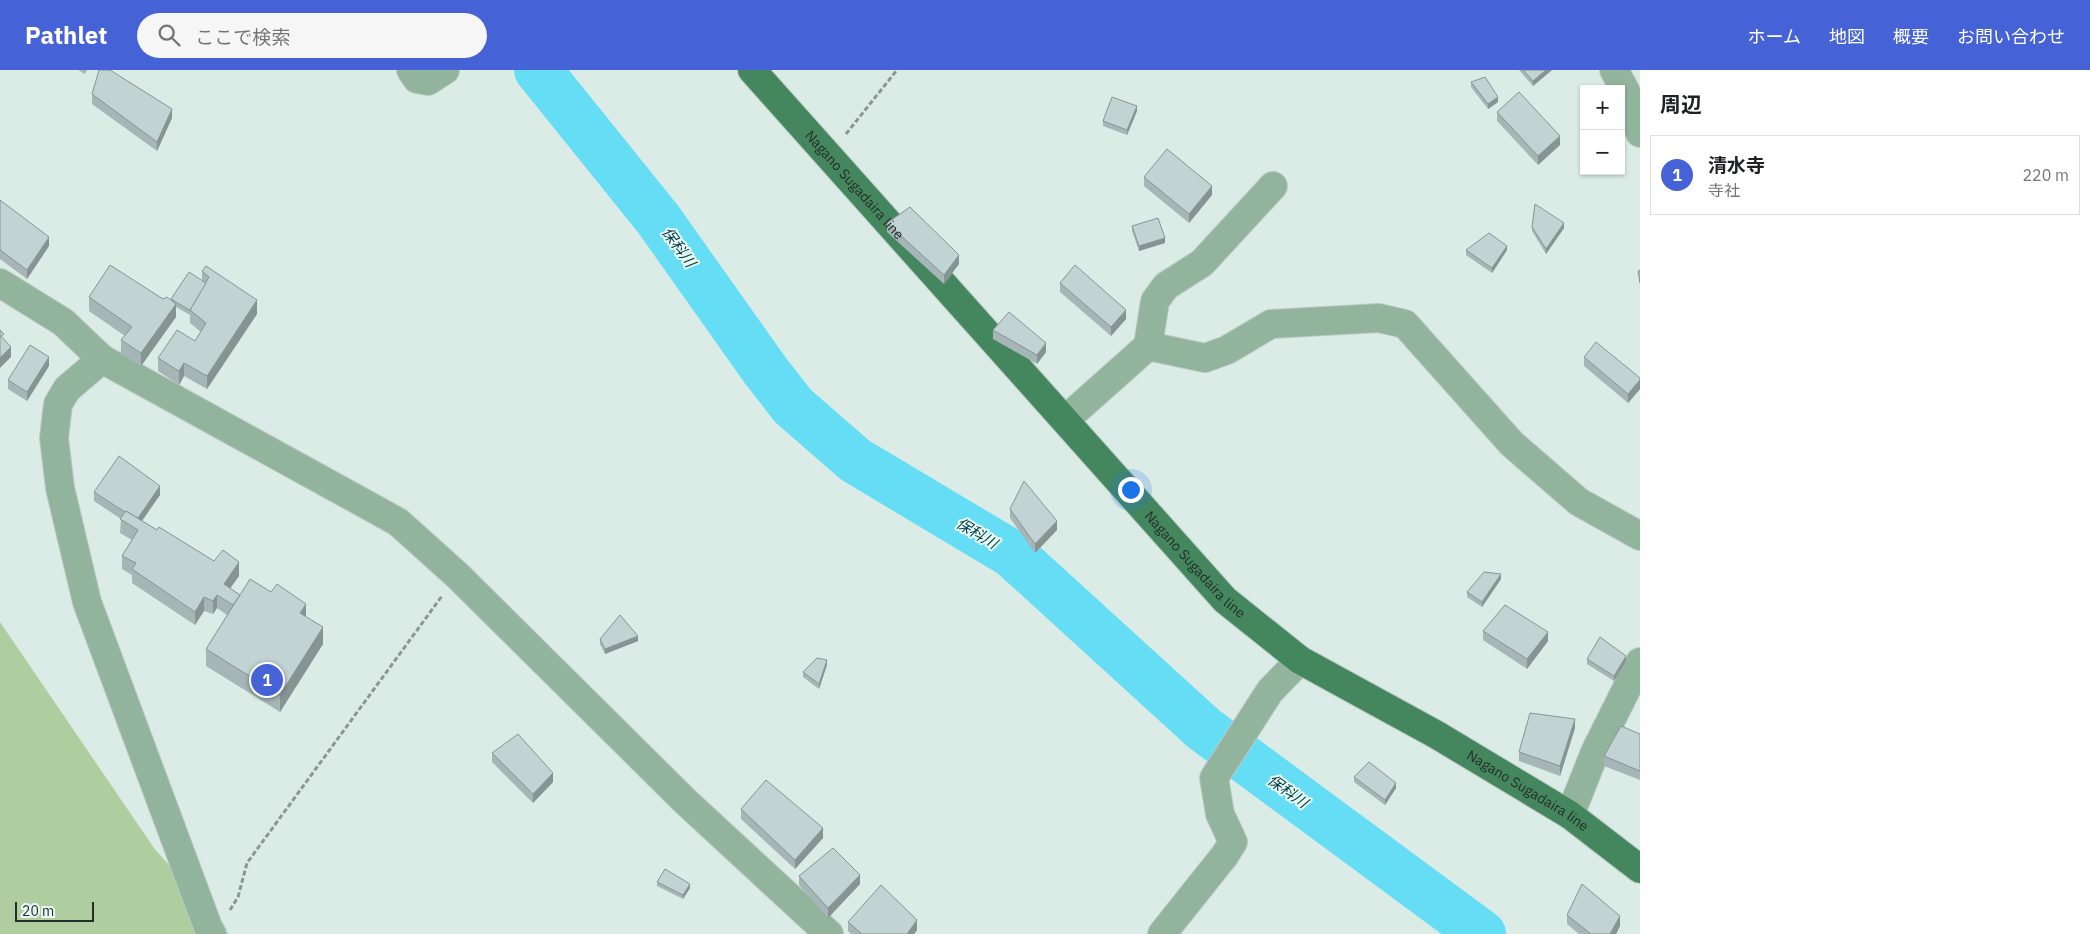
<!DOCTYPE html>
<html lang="ja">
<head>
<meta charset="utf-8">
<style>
	:root { --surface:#fff; --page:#f6f6f6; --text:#202124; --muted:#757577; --line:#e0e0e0; --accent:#4562d6 }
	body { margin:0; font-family:"IBM Plex Sans","Noto Sans JP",sans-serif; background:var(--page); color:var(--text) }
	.controls { position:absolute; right:15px; top:15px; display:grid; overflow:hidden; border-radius:0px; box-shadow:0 1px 4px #0004 }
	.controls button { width:45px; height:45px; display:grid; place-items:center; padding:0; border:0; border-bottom:1px solid var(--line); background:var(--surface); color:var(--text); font:25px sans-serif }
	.scale { position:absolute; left:15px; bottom:12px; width:79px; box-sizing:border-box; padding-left:5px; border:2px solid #262c2a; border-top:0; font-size:14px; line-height:18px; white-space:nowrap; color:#262c2a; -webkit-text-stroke:4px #e8f9f4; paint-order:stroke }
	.you { position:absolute; left:1130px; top:419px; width:18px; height:18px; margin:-12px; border:4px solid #fff; border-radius:50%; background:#1a73e8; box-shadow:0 0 0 8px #1a73e833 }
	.badge { display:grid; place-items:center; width:32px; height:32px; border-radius:50%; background:var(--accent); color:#fff; font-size:16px; font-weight:700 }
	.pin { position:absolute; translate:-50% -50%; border:2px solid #fff; box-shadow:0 1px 5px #0006 }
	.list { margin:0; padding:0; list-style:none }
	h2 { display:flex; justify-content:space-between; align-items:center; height:65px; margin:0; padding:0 20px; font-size:21px }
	h2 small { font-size:16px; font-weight:400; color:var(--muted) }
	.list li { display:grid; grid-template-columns:32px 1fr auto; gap:15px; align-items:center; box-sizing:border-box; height:80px; margin:0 10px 10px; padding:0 10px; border:1px solid var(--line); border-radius:0px }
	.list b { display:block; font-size:19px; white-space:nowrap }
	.list p { margin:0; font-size:16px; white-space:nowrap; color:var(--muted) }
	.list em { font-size:16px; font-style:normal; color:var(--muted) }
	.icon { flex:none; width:28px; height:28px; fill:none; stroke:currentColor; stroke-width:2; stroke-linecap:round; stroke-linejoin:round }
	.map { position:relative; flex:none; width:1640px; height:864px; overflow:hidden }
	header { display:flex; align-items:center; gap:30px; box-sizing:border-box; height:70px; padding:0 25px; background:var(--accent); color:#fff }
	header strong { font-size:24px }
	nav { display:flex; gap:28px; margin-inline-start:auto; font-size:18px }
	.search { width:350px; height:45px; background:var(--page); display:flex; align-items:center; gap:12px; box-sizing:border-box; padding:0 18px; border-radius:28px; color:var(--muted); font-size:19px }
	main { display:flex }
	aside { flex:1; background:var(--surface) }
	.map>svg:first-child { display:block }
	.green { fill:#aecea0 }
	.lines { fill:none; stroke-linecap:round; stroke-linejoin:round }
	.river { stroke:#65ddf4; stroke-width:48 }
	.minor-casing { stroke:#bac9c4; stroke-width:30 }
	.major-casing { stroke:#bac9c4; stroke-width:30 }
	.path { stroke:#8b9793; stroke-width:3; stroke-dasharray:5 2.5; stroke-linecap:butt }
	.minor { stroke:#92b49d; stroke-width:28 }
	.major { stroke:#44875e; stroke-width:28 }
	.wall { fill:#a6b5b5 }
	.shaded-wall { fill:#879494 }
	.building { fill:#c1d3d3; stroke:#879494 }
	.labels { text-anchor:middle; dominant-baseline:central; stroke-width:4; stroke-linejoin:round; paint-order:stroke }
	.street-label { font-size:14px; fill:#262c2a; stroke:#e8f9f4 }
	.water-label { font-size:15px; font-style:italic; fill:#003c45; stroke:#e8f9f4 }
</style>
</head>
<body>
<header>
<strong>Pathlet</strong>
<div class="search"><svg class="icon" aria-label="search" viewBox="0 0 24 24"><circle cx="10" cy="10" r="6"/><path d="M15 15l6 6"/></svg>ここで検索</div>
<nav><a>ホーム</a><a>地図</a><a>概要</a><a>お問い合わせ</a></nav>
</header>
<main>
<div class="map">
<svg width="1640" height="864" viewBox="0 0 1640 864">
	<rect width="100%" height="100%" fill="#dbece6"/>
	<!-- green -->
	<path class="green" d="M 0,552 L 154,778 L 229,864 L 0,864 Z"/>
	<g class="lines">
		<!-- river -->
		<path class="river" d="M 538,0 L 658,149 L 765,300 L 793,336 L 855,390 L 1012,484 L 1204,659 L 1482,864"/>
		<defs>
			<g id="minor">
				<path d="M 411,0 L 417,9 L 428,11 L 445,0"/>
				<path d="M 1614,0 L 1626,22 L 1640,63"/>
				<path d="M 0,213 L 63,252 L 102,289 L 398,452 L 458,506 L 685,731 L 829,864"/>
				<path d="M 1148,276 L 1155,231 L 1166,216 L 1202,193 L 1273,116"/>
				<path d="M 102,289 L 67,319 L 58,334 L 54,368 L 60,418 L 87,532 L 208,857 L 212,864"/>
				<path d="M 1065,350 L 1148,276 L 1205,288 L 1227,280 L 1271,254 L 1379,248 L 1405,254 L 1512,374 L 1579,432 L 1640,466"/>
				<path d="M 1570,745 L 1595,682 L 1640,592"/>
				<path d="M 1162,864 L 1225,785 L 1233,772 L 1220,744 L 1214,708 L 1270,621 L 1300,590"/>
			</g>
			<g id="major">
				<path id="s1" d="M 752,0 L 1225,530 L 1300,590 L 1437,665 L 1570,745 L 1640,799"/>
			</g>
		</defs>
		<!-- minor casing -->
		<use href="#minor" class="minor-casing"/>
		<!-- major casing -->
		<use href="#major" class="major-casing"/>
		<!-- path -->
		<g class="path">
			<path d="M 846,64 L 897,0"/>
			<path d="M 230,840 L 238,827 L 247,793 L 442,526"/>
		</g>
		<!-- minor -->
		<use href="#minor" class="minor"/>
		<!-- major -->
		<use href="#major" class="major"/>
	</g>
	<!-- wall -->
	<g class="wall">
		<path d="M 78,0 L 87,0 L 85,4 Z"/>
		<path d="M 1519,0 L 1552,0 L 1533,16 Z"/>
		<path d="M 1471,12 L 1498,32 L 1488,39 L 1471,17 Z"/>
		<path d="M 92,24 L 172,48 L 157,81 L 92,34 Z"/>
		<path d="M 1137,41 L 1127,65 L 1103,56 L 1103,51 Z"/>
		<path d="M 1497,42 L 1560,75 L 1538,95 L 1497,51 Z"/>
		<path d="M 1144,107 L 1212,125 L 1189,153 L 1144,116 Z"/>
		<path d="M 0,130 L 49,176 L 27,209 L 0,189 Z"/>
		<path d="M 887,153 L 959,194 L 944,214 L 887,162 Z"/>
		<path d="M 1132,156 L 1165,173 L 1139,181 L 1132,161 Z"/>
		<path d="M 1532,157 L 1564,158 L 1546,184 L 1532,161 Z"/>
		<path d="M 1466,180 L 1507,180 L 1492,203 L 1466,185 Z"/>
		<path d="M 202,201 L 257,244 L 207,319 L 184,306 L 179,315 L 158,301 L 158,288 L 195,271 L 201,262 L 190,253 L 190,245 L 176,237 L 176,247 L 141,296 L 121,284 L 121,270 L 125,266 L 89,241 L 89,227 L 163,229 L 171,230 L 171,229 L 202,211 Z"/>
		<path d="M 1060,213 L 1126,249 L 1111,266 L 1060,222 Z"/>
		<path d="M 993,260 L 1046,282 L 1037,294 L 993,269 Z"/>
		<path d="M 1584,287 L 1640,308 L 1640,319 L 1628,333 L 1584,296 Z"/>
		<path d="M 49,296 L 27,331 L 8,319 L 8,310 Z"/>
		<path d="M 94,422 L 160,425 L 142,451 L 157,460 L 239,506 L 230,518 L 240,525 L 306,547 L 323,574 L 280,642 L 206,596 L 206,579 L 227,545 L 217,538 L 213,544 L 204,541 L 195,555 L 132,513 L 132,505 L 122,499 L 122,486 L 132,470 L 120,463 L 121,449 L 94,431 Z"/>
		<path d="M 1010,439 L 1057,460 L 1035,483 L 1010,448 Z"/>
		<path d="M 1501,509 L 1482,537 L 1467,527 L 1467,522 Z"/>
		<path d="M 1483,561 L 1548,571 L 1527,599 L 1483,570 Z"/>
		<path d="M 600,569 L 638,571 L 605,584 L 600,574 Z"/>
		<path d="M 1587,589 L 1626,591 L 1614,611 L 1587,594 Z"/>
		<path d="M 827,595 L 819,619 L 803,607 L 803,602 Z"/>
		<path d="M 1575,658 L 1560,706 L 1519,691 L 1519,682 Z"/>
		<path d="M 1640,664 L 1640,710 L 1604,696 L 1604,686 Z"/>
		<path d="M 492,683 L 553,712 L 533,733 L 492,692 Z"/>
		<path d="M 1354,707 L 1396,718 L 1385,735 L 1354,712 Z"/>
		<path d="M 741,739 L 823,768 L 795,799 L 741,749 Z"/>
		<path d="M 799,806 L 860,814 L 828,848 L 799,815 Z"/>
		<path d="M 657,812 L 690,818 L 683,829 L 657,816 Z"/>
		<path d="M 1567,845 L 1620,856 L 1616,864 L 1579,864 L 1567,854 Z"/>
		<path d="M 848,852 L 917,860 L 914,864 L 851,864 L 848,861 Z"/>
	</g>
	<!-- shaded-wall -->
	<g class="shaded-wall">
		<path d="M 1546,0 L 1552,0 L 1533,16 L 1533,11 Z"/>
		<path d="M 1498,27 L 1498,32 L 1488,39 L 1488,34 Z"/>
		<path d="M 1137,36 L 1137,41 L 1127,65 L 1127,60 Z"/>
		<path d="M 172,39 L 172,48 L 157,81 L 157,72 Z"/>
		<path d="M 1560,66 L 1560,75 L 1538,95 L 1538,86 Z"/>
		<path d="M 1212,116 L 1212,125 L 1189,153 L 1189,144 Z"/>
		<path d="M 1564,153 L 1564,158 L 1546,184 L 1546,179 Z"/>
		<path d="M 49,167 L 49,176 L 27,209 L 27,200 Z"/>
		<path d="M 1165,168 L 1165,173 L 1139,181 L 1139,176 Z"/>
		<path d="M 1507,176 L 1507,180 L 1492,203 L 1492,198 Z"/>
		<path d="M 959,185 L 959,194 L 944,214 L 944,205 Z"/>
		<path d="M 257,230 L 257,244 L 207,319 L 207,306 Z"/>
		<path d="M 176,234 L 176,247 L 141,296 L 141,283 Z"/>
		<path d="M 1126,240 L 1126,249 L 1111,266 L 1111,257 Z"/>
		<path d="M 1046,273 L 1046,282 L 1037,294 L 1037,285 Z"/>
		<path d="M 11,277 L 11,287 L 0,298 L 0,288 Z"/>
		<path d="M 49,287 L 49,296 L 27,331 L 27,322 Z"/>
		<path d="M 184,293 L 184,306 L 179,315 L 179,301 Z"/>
		<path d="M 1640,310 L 1640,319 L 1628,333 L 1628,324 Z"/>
		<path d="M 160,416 L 160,425 L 136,459 L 136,450 Z"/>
		<path d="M 1057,451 L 1057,460 L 1035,483 L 1035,474 Z"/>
		<path d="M 239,492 L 239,506 L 224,527 L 224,514 Z"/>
		<path d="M 1501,504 L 1501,509 L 1482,537 L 1482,532 Z"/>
		<path d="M 217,525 L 217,538 L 213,544 L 213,531 Z"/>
		<path d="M 204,527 L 204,541 L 195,555 L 195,542 Z"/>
		<path d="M 306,534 L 306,551 L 300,543 Z"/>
		<path d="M 323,557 L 323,574 L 280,642 L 280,625 Z"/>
		<path d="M 1548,562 L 1548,571 L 1527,599 L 1527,589 Z"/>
		<path d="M 638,566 L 638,571 L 605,584 L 605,579 Z"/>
		<path d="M 1626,586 L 1626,591 L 1614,611 L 1614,606 Z"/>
		<path d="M 827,590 L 827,595 L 819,619 L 819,614 Z"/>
		<path d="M 1575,649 L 1575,658 L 1560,706 L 1560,696 Z"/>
		<path d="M 553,703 L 553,712 L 533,733 L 533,724 Z"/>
		<path d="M 1396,713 L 1396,718 L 1385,735 L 1385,730 Z"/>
		<path d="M 823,758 L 823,768 L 795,799 L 795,790 Z"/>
		<path d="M 860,805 L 860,814 L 828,848 L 828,838 Z"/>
		<path d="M 690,814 L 690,818 L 683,829 L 683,825 Z"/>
		<path d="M 1620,846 L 1620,856 L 1616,864 L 1610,864 Z"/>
		<path d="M 917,850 L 917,860 L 914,864 L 907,864 Z"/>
	</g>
	<!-- building -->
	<g class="building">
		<path d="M 99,0 L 110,0 L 172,39 L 157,72 L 92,24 Z"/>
		<path d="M 1523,0 L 1546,0 L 1533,11 Z"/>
		<path d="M 1485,7 L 1498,27 L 1488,34 L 1471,12 Z"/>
		<path d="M 1519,22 L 1560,66 L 1538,86 L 1497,42 Z"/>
		<path d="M 1112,27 L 1137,36 L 1127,60 L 1103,51 Z"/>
		<path d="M 1167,79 L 1212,116 L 1189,144 L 1144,107 Z"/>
		<path d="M 0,130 L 49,167 L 27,200 L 0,180 Z"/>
		<path d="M 1535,134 L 1564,153 L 1546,179 L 1532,157 Z"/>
		<path d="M 910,137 L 959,185 L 944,205 L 887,153 Z"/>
		<path d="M 1158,148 L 1165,168 L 1139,176 L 1132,156 Z"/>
		<path d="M 1489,163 L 1507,176 L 1492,198 L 1466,180 Z"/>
		<path d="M 110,195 L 163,229 L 167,227 L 176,234 L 141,283 L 121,270 L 132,257 L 89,227 Z"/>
		<path d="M 1075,195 L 1126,240 L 1111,257 L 1060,213 Z"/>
		<path d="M 206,196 L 257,230 L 207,306 L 184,293 L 179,301 L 158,288 L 177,260 L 195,271 L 206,253 L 190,240 L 209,207 L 202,201 Z"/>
		<path d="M 1640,200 L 1640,213 L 1638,201 Z"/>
		<path d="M 189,202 L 206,213 L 190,240 L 191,241 L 171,229 Z"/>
		<path d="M 1009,242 L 1046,273 L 1037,285 L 993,260 Z"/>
		<path d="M 0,260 L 4,264 L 1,266 L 11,277 L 0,288 Z"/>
		<path d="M 1596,272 L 1640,308 L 1640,310 L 1628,324 L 1584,287 Z"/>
		<path d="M 30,275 L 49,287 L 27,322 L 8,310 Z"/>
		<path d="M 119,386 L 160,416 L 138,448 L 126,441 L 125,442 L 94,422 Z"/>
		<path d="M 1024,411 L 1057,451 L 1035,474 L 1010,439 Z"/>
		<path d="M 126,441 L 157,460 L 159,457 L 214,491 L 223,480 L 239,492 L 224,514 L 240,525 L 233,535 L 217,525 L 213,531 L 204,527 L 195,542 L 132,499 L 136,493 L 122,486 L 138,460 L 120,449 Z"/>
		<path d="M 1484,502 L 1501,504 L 1482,532 L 1467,522 Z"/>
		<path d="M 250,509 L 271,522 L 277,514 L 306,534 L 300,543 L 323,557 L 280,625 L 206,579 Z"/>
		<path d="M 1505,535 L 1548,562 L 1527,589 L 1483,561 Z"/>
		<path d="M 620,545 L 638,566 L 605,579 L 600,569 Z"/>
		<path d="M 1600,567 L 1626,586 L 1614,606 L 1587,589 Z"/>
		<path d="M 817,588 L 827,590 L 819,614 L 803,602 Z"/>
		<path d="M 1530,643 L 1575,649 L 1560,696 L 1519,682 Z"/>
		<path d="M 1621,656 L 1640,664 L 1640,701 L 1604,686 Z"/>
		<path d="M 518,664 L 553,703 L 533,724 L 492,683 Z"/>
		<path d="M 1369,692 L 1396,713 L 1385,730 L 1354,707 Z"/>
		<path d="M 766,710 L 823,758 L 795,790 L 741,739 Z"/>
		<path d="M 833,778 L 860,805 L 828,838 L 799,806 Z"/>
		<path d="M 665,799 L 690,814 L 683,825 L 657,812 Z"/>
		<path d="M 1582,814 L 1620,846 L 1610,864 L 1591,864 L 1567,845 Z"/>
		<path d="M 881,815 L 917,850 L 907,864 L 862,864 L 848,852 Z"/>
	</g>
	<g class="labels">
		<!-- street labels -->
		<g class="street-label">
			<text stroke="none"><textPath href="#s1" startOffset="154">Nagano Sugadaira line</textPath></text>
			<text stroke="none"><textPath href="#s1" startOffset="664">Nagano Sugadaira line</textPath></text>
			<text stroke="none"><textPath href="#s1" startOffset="1069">Nagano Sugadaira line</textPath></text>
		</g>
		<!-- water labels -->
		<g class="water-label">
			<text transform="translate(679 177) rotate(54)">保科川</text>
			<text transform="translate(977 463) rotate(31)">保科川</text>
			<text transform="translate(1288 721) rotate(36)">保科川</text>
		</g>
	</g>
</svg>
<div class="controls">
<button>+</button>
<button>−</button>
</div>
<div class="scale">20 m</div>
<div class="you"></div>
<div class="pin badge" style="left:267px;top:610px">1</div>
</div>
<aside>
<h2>周辺<small></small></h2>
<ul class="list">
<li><span class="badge">1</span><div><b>清水寺</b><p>寺社</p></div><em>220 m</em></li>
</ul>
</aside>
</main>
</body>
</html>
